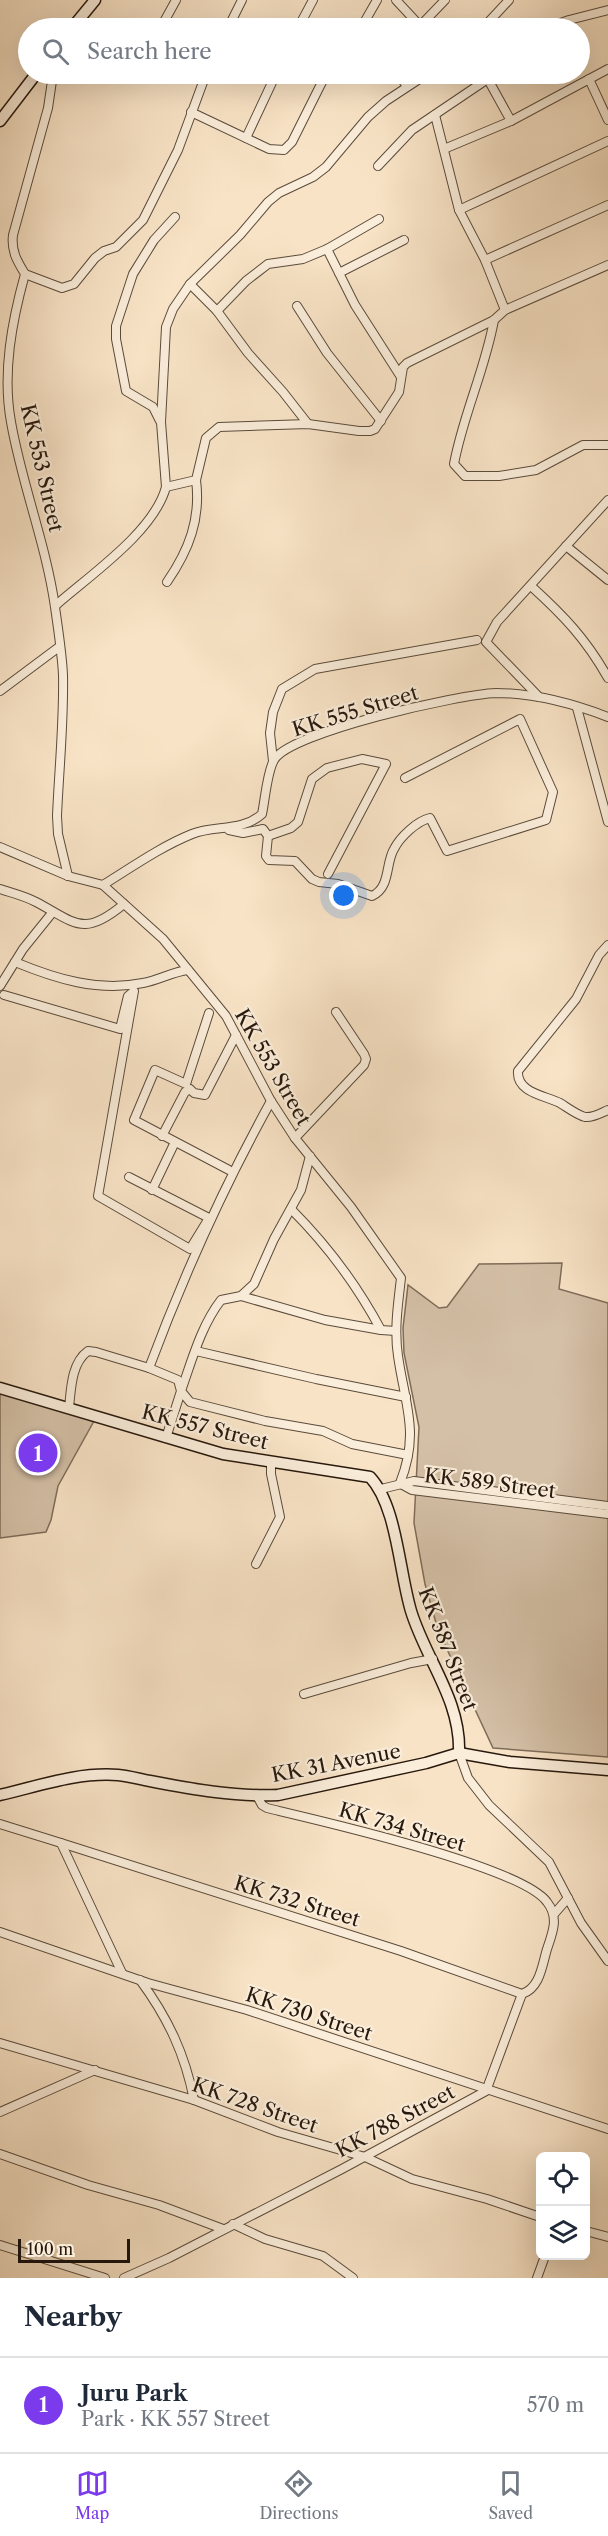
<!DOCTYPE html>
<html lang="en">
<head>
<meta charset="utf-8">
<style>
	:root { --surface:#fff; --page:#f2f2f3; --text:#1f2937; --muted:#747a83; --line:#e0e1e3; --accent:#7c3aed }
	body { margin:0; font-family:"Libre Caslon Text",serif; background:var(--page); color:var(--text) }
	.controls { position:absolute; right:18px; bottom:18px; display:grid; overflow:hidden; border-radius:9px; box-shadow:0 6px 24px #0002 }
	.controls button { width:54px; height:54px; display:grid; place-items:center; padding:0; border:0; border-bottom:2px solid var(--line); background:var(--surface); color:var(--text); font:30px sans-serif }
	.scale { position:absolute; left:18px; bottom:15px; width:112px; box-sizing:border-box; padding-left:6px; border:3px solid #27180d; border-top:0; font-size:16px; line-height:21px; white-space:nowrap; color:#27180d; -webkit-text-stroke:4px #faedda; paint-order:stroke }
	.you { position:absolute; left:344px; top:896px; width:21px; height:21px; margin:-15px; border:4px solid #fff; border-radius:50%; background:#1a73e8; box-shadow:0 0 0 9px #1a73e833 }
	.badge { display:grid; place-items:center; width:39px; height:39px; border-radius:50%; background:var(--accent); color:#fff; font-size:20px; font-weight:700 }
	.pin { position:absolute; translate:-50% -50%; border:3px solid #fff; box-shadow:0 2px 6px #0006 }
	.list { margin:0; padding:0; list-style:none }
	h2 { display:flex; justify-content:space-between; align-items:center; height:78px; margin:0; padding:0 24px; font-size:26px }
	h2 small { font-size:20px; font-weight:400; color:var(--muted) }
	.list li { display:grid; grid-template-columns:39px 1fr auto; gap:18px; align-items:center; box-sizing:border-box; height:96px; padding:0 24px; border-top:2px solid var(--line) }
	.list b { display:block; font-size:22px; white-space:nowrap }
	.list p { margin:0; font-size:20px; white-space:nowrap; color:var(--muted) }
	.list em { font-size:20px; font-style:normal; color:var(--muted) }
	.icon { flex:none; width:33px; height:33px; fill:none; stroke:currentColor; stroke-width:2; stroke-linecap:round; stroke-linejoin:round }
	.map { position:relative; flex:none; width:608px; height:2278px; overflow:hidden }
	.search { position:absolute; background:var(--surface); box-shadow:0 6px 24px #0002; left:18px; right:18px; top:18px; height:66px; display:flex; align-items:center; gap:15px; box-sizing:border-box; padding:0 21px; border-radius:33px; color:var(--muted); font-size:22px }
	.sheet { height:174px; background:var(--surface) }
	nav { display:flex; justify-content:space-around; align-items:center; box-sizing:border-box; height:84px; border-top:2px solid var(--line); background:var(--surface); font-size:16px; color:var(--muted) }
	nav a { display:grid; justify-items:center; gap:3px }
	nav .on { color:var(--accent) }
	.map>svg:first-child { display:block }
	.green { fill:#d4c0a7; stroke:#7e6c5a; stroke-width:1.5 }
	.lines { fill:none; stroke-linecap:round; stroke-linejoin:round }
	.street-casing { stroke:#5b4b3b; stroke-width:10 }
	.secondary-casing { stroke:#27180d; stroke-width:13 }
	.street { stroke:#faedda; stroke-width:8 }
	.secondary { stroke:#faedda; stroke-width:10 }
	.labels { text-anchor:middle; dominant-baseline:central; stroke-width:4.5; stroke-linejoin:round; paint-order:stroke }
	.street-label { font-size:20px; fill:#27180d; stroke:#faedda }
</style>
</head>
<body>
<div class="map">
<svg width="608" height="2278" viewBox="0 0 608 2278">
	<rect width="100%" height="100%" fill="#f8e3c6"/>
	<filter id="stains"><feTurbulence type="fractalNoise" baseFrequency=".00333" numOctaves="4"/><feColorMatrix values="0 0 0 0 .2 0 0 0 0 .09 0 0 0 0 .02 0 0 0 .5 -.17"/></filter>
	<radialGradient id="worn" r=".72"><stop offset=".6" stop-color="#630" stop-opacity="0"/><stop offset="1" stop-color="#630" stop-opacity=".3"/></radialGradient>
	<!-- green -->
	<g class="green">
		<path d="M 562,1263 L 559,1289 L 608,1303 L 608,1757 L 493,1748 L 438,1630 L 425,1584 L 414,1523 L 419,1427 L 404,1353 L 403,1328 L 408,1285 L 439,1308 L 447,1307 L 479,1264 Z"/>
		<path d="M 0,1390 L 94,1421 L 58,1486 L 51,1520 L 46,1532 L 0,1538 Z"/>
	</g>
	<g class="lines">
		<defs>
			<g id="street">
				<path d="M 396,0 L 422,28"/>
				<path d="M 420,26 L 445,0"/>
				<path d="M 164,28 L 165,20 L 176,0"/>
				<path d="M 228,28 L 242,0"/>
				<path d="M 298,28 L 313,0"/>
				<path d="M 361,28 L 377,0"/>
				<path d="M 483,28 L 509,0"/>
				<path d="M 547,28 L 569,20 L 608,10"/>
				<path d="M 53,74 L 48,108 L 13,235 C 11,251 17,261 25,274 C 12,321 2,373 11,422 C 22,485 46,544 55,607 C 58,629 62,653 63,675 C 64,722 59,769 57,816 L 58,834 L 68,876"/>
				<path d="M 398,74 L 407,86"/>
				<path d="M 485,74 L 511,121"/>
				<path d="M 589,79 L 608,120"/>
				<path d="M 191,112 L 269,149 L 284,150 L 292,142 L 326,74"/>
				<path d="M 435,115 L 459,210 L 485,260 L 505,310"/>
				<path d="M 246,138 L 276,74"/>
				<path d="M 444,149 L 511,121 L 608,69"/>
				<path d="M 378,166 L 412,130 L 495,74"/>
				<path d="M 459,210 L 608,141"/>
				<path d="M 327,249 L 355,305 L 401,377"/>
				<path d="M 485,260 L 608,205"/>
				<path d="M 339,273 L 404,240"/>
				<path d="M 25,274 L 62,288 L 74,284 L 95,258 L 104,251 L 116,247 L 143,220 L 178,150 L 206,74"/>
				<path d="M 190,284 L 217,311 L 248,353 L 283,392 L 308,424"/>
				<path d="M 297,306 L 327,353 L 381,421"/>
				<path d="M 217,311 L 246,281 L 268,264 L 303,259 L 327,249 L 379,219"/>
				<path d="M 494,320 C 485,370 463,415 454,464 L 465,476 L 499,476 L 536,470 L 583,445 L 608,445"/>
				<path d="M 160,421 L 153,407 L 126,391 L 116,339 L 116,326 L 133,274 L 154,240 L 175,217"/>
				<path d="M 166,487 L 196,480 L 206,438 L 219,427 L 308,424 L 359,431 L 370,431 L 375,429 L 399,392 L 403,367 L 407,363 L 494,320 L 505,310 L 608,265"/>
				<path d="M 566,546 L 608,580"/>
				<path d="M 167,582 C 189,550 201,519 196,480"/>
				<path d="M 531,586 C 564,616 586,639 608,678"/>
				<path d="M 55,606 C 90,575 154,532 166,487 L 161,422 L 166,327 L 173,309 L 190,284 L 240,235 L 268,202 L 279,193 L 313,177 L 326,167 L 368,117 L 386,101 L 427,74"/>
				<path d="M 0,691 L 59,647"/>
				<path d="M 539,697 L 486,642 L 497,622 L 608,500"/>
				<path d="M 577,708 L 608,822"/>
				<path d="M 273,761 L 270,733 L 273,712 L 282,689 L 315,669 L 477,640"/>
				<path d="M 229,830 L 243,833 L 263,829 L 268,836 L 266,856 L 269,860 L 295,861 L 312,879 L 319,882 L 338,884 L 372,896 C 391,887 385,864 394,849 C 400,837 417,821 430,818 L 447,851 L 546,820 L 553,792 L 520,719 L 405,778"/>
				<path d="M 268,836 L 291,828 L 298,822 L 312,779 L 327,768 L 362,759 L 386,764 L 328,874"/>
				<path d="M 0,847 L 68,876 L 103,885 C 132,867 160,847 192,834 C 215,825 242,832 262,814 C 265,800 267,772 274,760 C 290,732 461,694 496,693 C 533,693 574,704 608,717"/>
				<path d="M 103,885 L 163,939 L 226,1016 L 271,1101 L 295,1138 L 351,1207 L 401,1278 C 398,1304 394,1330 398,1356 C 405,1405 420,1433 400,1483"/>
				<path d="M 0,889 C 12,893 25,896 36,902 C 76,923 83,938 124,904"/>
				<path d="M 608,945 L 599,955 L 576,999 L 518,1071 C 516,1093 547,1096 560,1103 C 568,1108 577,1115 585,1117 C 593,1118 601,1113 608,1110"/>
				<path d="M 15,962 C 56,979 98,992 143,983 C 159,980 172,972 188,970"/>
				<path d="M 0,986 L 23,949 L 52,913"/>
				<path d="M 4,995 L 120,1029 L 128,996 L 134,991 L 98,1196 L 190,1249 L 209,1218 L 129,1177"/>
				<path d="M 209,1013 L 186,1084 L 155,1070 L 134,1120 L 229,1170"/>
				<path d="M 162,1136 L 185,1092 L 190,1089 L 194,1093 L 205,1095 L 236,1035"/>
				<path d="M 295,1138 L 364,1065 L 366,1059 L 364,1054 L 336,1012"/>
				<path d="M 310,1156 L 301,1190 L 274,1239 L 254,1284 L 241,1296 L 221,1300 C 201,1326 192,1360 181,1391 L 190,1402 L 265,1421 L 323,1431 L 352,1444 L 408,1455"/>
				<path d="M 152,1190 L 175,1142"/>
				<path d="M 291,1209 C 327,1245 357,1285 381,1330 L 396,1331"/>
				<path d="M 241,1296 L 325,1320 L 381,1330"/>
				<path d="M 196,1351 L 316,1379 L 406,1397"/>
				<path d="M 149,1368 C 183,1277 224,1186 271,1101"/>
				<path d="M 69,1408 C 71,1390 71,1363 88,1351 L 96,1352 L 149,1368 L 178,1380 L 181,1391 L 166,1438"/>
				<path d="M 401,1484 L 412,1490 L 608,1514"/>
				<path d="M 381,1489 L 414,1481 L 608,1506"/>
				<path d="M 256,1564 L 280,1517 L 271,1474 L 271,1462"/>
				<path d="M 304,1694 L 411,1663 L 433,1659"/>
				<path d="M 459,1753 L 468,1778 L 489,1805 L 549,1862 L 581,1923 L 608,1961"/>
				<path d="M 0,1824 L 61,1843 L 122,1973"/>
				<path d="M 61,1843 L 401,1951 L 522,1994"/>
				<path d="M 554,1914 L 568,1898"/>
				<path d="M 0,1932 L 148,1983 L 247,2010 L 608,2129"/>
				<path d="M 140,1980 C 168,2018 185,2054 194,2100"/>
				<path d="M 0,2043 L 194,2100 L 278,2132 L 365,2157 L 412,2179 L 487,2199 L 540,2217"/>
				<path d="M 0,2112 L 95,2070"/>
				<path d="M 0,2154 L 88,2185 L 159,2205 L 223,2229"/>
				<path d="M 233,2224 L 265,2239 L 323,2256 L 353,2278"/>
				<path d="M 586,2231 L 608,2237"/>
				<path d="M 0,2245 L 105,2278"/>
				<path d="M 124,2278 L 169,2258 L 342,2169 L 486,2091 L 522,1994 C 540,1988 542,1966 547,1949 C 553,1932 559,1917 547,1902 C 521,1866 317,1820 267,1808 L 262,1805 L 257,1796"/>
				<path d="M 537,2278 L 545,2256"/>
			</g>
			<g id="secondary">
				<path d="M 72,28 L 95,0"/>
				<path d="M 0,121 L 36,74"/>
				<path d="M 0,1388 L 223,1454 L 370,1477 C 397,1506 399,1571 411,1611 C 426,1660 461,1700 459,1753"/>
				<path d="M 0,1795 C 39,1786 77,1772 118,1775 C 129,1776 139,1779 150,1781 C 192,1789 235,1797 278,1795 L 426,1763 L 459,1753 L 510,1762 L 608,1770"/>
			</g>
		</defs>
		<!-- street casing -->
		<use href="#street" class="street-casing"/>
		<!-- secondary casing -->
		<use href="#secondary" class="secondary-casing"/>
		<!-- street -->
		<use href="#street" class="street"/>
		<!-- secondary -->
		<use href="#secondary" class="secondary"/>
	</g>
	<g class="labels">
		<!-- street labels -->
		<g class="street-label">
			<text transform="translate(42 468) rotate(77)">KK 553 Street</text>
			<text transform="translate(355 711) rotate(-17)">KK 555 Street</text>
			<text transform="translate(273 1067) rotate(60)">KK 553 Street</text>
			<text transform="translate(205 1427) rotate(14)">KK 557 Street</text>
			<text transform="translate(490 1483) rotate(7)">KK 589 Street</text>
			<text transform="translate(448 1649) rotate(69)">KK 587 Street</text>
			<text transform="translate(336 1763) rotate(-11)">KK 31 Avenue</text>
			<text transform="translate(402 1827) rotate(16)">KK 734 Street</text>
			<text transform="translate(297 1901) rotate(17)">KK 732 Street</text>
			<text transform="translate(309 2014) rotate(18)">KK 730 Street</text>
			<text transform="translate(255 2105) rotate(19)">KK 728 Street</text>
			<text transform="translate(395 2121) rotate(-28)">KK 788 Street</text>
		</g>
	</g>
	<rect width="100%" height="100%" filter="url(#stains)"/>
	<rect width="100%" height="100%" fill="url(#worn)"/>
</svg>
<div class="controls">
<button><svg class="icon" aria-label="locate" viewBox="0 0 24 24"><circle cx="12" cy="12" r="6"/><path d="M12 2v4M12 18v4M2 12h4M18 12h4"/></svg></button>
<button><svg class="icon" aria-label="layers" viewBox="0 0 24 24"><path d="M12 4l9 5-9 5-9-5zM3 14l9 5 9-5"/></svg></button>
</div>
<div class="scale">100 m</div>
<div class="you"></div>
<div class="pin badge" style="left:38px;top:1453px">1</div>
<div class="search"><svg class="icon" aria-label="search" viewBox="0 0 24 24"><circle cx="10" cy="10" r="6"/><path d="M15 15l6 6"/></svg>Search here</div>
</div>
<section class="sheet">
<h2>Nearby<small></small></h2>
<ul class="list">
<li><span class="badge">1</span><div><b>Juru Park</b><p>Park · KK 557 Street</p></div><em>570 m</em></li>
</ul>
</section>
<nav>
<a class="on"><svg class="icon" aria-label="map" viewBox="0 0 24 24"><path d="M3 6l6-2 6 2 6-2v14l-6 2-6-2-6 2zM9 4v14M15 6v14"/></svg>Map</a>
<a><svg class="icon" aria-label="directions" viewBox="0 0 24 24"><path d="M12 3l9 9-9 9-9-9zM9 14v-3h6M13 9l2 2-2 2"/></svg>Directions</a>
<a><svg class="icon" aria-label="saved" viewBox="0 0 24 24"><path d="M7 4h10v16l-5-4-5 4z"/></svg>Saved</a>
</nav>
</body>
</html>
